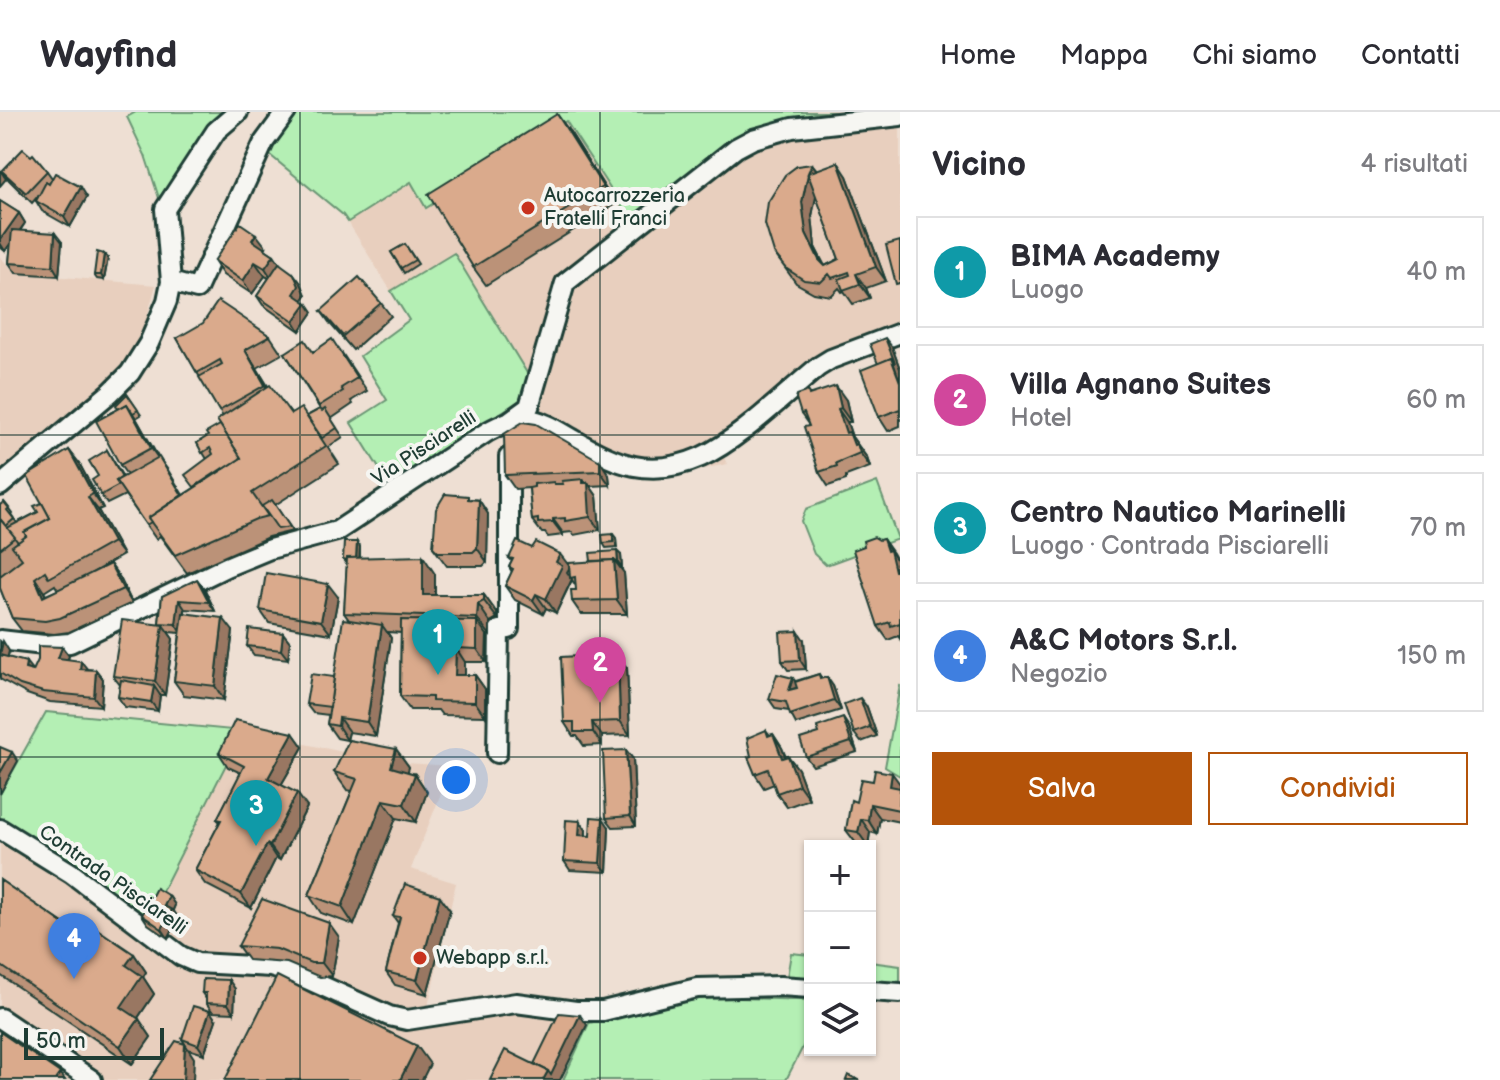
<!DOCTYPE html>
<html lang="it">
<head>
<meta charset="utf-8">
<style>
	:root { --surface:#fff; --page:#f7f7f7; --text:#2b2b33; --muted:#7c7c81; --line:#e1e1e2; --accent:#b45309 }
	body { margin:0; font-family:"Balsamiq Sans",sans-serif; background:var(--page); color:var(--text) }
	.controls { position:absolute; right:24px; bottom:24px; display:grid; overflow:hidden; border-radius:0px; box-shadow:0 2px 6px #0004 }
	.controls button { width:72px; height:72px; display:grid; place-items:center; padding:0; border:0; border-bottom:2px solid var(--line); background:var(--surface); color:var(--text); font:40px sans-serif }
	.scale { position:absolute; left:24px; bottom:20px; width:140px; box-sizing:border-box; padding-left:8px; border:4px solid #1f3d34; border-top:0; font-size:22px; line-height:28px; white-space:nowrap; color:#1f3d34; -webkit-text-stroke:6px #f6f6f2; paint-order:stroke }
	.you { position:absolute; left:456px; top:668px; width:28px; height:28px; margin:-20px; border:6px solid #fff; border-radius:50%; background:#1a73e8; box-shadow:0 0 0 12px #1a73e833 }
	.badge { display:grid; place-items:center; width:52px; height:52px; border-radius:50%; background:var(--accent); color:#fff; font-size:26px; font-weight:700 }
	.pin { position:absolute; translate:-50% -66px; filter:drop-shadow(0 2px 4px #0008) }
	.pin::after { content:''; position:absolute; top:42px; width:28px; height:24px; background:inherit; clip-path:polygon(0 0,100% 0,50% 100%) }
	.list { margin:0; padding:0; list-style:none }
	h2 { display:flex; justify-content:space-between; align-items:center; height:104px; margin:0; padding:0 32px; font-size:34px }
	h2 small { font-size:26px; font-weight:400; color:var(--muted) }
	.list li { display:grid; grid-template-columns:52px 1fr auto; gap:24px; align-items:center; box-sizing:border-box; height:112px; margin:0 16px 16px; padding:0 16px; border:2px solid var(--line); border-radius:0px }
	.list b { display:block; font-size:30px; white-space:nowrap }
	.list p { margin:0; font-size:26px; white-space:nowrap; color:var(--muted) }
	.list em { font-size:26px; font-style:normal; color:var(--muted) }
	.actions { display:flex; gap:16px; padding:24px 32px }
	.actions a { flex:1; padding:18px 0; border:2px solid var(--accent); border-radius:0px; text-align:center; font-size:28px; color:var(--accent) }
	.actions .main { background:var(--accent); color:#fff }
	.icon { flex:none; width:44px; height:44px; fill:none; stroke:currentColor; stroke-width:2; stroke-linecap:round; stroke-linejoin:round }
	.map { position:relative; flex:none; width:900px; height:968px; overflow:hidden }
	header { display:flex; align-items:center; gap:48px; box-sizing:border-box; height:112px; padding:0 40px; background:var(--surface); border-bottom:2px solid var(--line) }
	header strong { font-size:38px }
	nav { display:flex; gap:44px; margin-inline-start:auto; font-size:28px }
	main { display:flex }
	aside { flex:1; background:var(--surface) }
	.map>svg:first-child { display:block }
	.built { fill:#e8cfbe }
	.green { fill:#b4efb4; stroke:#6a9674; stroke-width:2 }
	.lines { fill:none; stroke-linecap:round; stroke-linejoin:round }
	.minor-casing { stroke:#1f3d34; stroke-width:24 }
	.minor { stroke:#f6f6f2; stroke-width:18 }
	.wall { fill:#bb9278; stroke:#1f3d34; stroke-width:2; fill-rule:evenodd }
	.shaded-wall { fill:#997762; stroke:#1f3d34; stroke-width:2 }
	.building { fill:#daaa8c; stroke:#1f3d34; stroke-width:2; fill-rule:evenodd }
	.grid { fill:none; stroke:#1f3d34; stroke-width:2; stroke-opacity:0.55 }
	.poi-dot { fill:#c8321e; stroke:#f6f6f2; stroke-width:3 }
	.labels { text-anchor:middle; dominant-baseline:central; stroke-width:8; stroke-linejoin:round; paint-order:stroke }
	.poi-label { font-size:20px; fill:#1f3d34; stroke:#f6f6f2; text-anchor:start }
	.street-label { font-size:20px; fill:#1f3d34; stroke:#f6f6f2 }
</style>
</head>
<body>
<header>
<strong>Wayfind</strong>
<nav><a>Home</a><a>Mappa</a><a>Chi siamo</a><a>Contatti</a></nav>
</header>
<main>
<div class="map">
<svg width="900" height="968" viewBox="0 0 900 968">
	<rect width="100%" height="100%" fill="#eedfd3"/>
	<filter id="ink" filterUnits="userSpaceOnUse"><feTurbulence type="fractalNoise" baseFrequency=".0125" numOctaves="2"/><feDisplacementMap in="SourceGraphic" scale="16" xChannelSelector="R" yChannelSelector="G"/><feConvolveMatrix kernelMatrix="1 2 1 2 8 2 1 2 1" color-interpolation-filters="sRGB"/></filter>
	<g filter="url(#ink)">
		<!-- built -->
		<g class="built">
			<path d="M 900,0 L 900,214 L 824,243 L 782,272 L 716,327 L 727,352 L 698,358 L 659,366 L 615,361 L 551,326 L 520,288 L 530,266 L 454,142 L 391,179 L 348,110 L 411,69 L 427,96 L 566,9 L 729,31 Z"/>
			<path d="M 0,145 L 16,161 L 156,173 L 145,212 L 124,260 L 0,367 Z"/>
			<path d="M 243,619 L 391,650 L 452,654 L 411,757 L 456,771 L 424,912 L 527,900 L 589,911 L 562,968 L 0,968 L 0,711 Z"/>
		</g>
		<!-- green -->
		<g class="green">
			<path d="M 136,0 L 229,0 L 159,86 L 145,43 L 127,5 Z"/>
			<path d="M 292,0 L 857,0 L 779,10 L 632,110 L 566,9 L 426,96 L 411,70 L 348,110 L 343,103 L 265,39 Z"/>
			<path d="M 454,141 L 530,266 L 520,288 L 390,374 L 351,311 L 387,288 L 360,244 L 409,208 L 391,179 Z"/>
			<path d="M 877,370 L 898,427 L 826,453 L 814,442 L 801,409 L 806,397 Z"/>
			<path d="M 900,573 L 900,664 L 885,655 Z"/>
			<path d="M 46,600 L 243,619 L 146,811 L 0,711 L 0,682 Z"/>
			<path d="M 791,841 L 810,843 L 810,866 L 787,865 Z"/>
			<path d="M 870,850 L 900,854 L 900,876 L 870,872 Z"/>
			<path d="M 708,885 L 810,888 L 810,921 L 786,968 L 563,968 L 589,911 Z"/>
		</g>
		<g class="lines">
			<defs>
				<g id="minor">
					<path d="M 171,170 L 197,177 L 264,30 L 286,0"/>
					<path d="M 511,308 L 529,295 L 565,171 L 736,36 L 753,27 L 792,16 L 900,4"/>
					<path d="M 0,374 L 110,281 L 130,261 L 149,231 L 167,189 L 171,170 L 165,97 L 216,19 L 238,0"/>
					<path d="M 0,528 L 44,533 L 70,531 L 226,455 L 270,437 L 337,419 L 487,320 C 500,313 513,306 528,307 C 544,309 559,319 573,327 C 616,353 651,367 701,345 C 739,328 784,283 818,255 L 831,247 L 900,221"/>
					<path d="M 497,641 L 499,518 L 509,517 L 509,345"/>
					<path d="M 0,717 L 71,761 L 181,844 L 197,851 L 271,855 L 298,863 L 389,904 L 407,908 L 516,891 L 576,899 L 603,899 L 697,876 L 780,874 L 810,876"/>
					<path d="M 870,879 L 900,881"/>
					<path d="M 0,906 L 92,968"/>
				</g>
			</defs>
			<!-- minor casing -->
			<use href="#minor" class="minor-casing"/>
			<!-- minor -->
			<use href="#minor" class="minor"/>
		</g>
		<!-- wall -->
		<g class="wall">
			<path d="M 570,20 L 615,92 L 486,173 L 473,155 Z"/>
			<path d="M 812,52 L 817,58 L 847,64 L 886,169 L 866,176 L 870,186 L 853,192 L 844,179 L 842,180 L 839,176 L 831,184 L 814,181 L 796,171 L 774,141 ZM 816,83 L 839,147 L 825,154 L 815,135 L 812,104 Z"/>
			<path d="M 2,59 L 47,59 L 52,66 L 87,85 L 70,115 L 42,99 L 36,89 L 38,84 L 32,91 L 9,68 Z"/>
			<path d="M 0,89 L 19,101 L 25,111 L 20,119 L 62,130 L 59,164 L 16,161 L 9,151 L 11,131 L 5,139 L 0,135 Z"/>
			<path d="M 405,132 L 418,152 L 404,161 L 391,140 Z"/>
			<path d="M 266,135 L 265,137 L 274,143 L 280,152 L 301,171 L 306,183 L 302,188 L 307,191 L 313,200 L 300,219 L 263,193 L 257,184 L 269,166 L 265,164 L 252,182 L 223,163 L 214,149 Z"/>
			<path d="M 104,142 L 108,146 L 104,168 L 97,167 L 94,163 Z"/>
			<path d="M 381,191 L 391,204 L 353,238 L 331,213 L 321,199 Z"/>
			<path d="M 270,224 L 282,242 L 257,256 L 268,274 L 291,302 L 307,304 L 320,297 L 285,241 L 313,239 L 342,241 L 367,279 L 351,289 L 353,292 L 331,307 L 343,325 L 328,335 L 339,352 L 275,393 L 293,419 L 268,425 L 187,461 L 160,424 L 156,427 L 125,383 L 107,392 L 101,383 L 107,338 L 123,365 L 127,363 L 120,353 L 118,297 L 127,282 L 141,303 L 136,306 L 158,345 L 168,358 L 183,383 L 194,376 L 207,347 L 197,331 L 208,324 L 220,313 L 223,305 L 177,226 Z"/>
			<path d="M 892,235 L 900,257 L 900,314 L 888,319 L 879,305 L 878,252 Z"/>
			<path d="M 808,279 L 811,283 L 846,288 L 851,310 L 847,310 L 852,325 L 867,346 L 870,355 L 846,364 L 846,368 L 828,374 L 819,360 L 808,312 L 801,302 Z"/>
			<path d="M 69,338 L 79,351 L 103,396 L 98,398 L 123,443 L 90,462 L 110,452 L 120,466 L 132,491 L 69,520 L 54,522 L 22,519 L 12,506 L 0,476 L 0,393 L 4,390 L 12,401 L 11,402 L 17,411 L 38,400 L 42,391 ZM 55,473 L 58,478 L 46,483 L 44,480 Z"/>
			<path d="M 600,349 L 609,363 L 610,373 L 590,374 L 597,384 L 600,418 L 574,423 L 572,420 L 563,421 L 563,423 L 548,425 L 545,421 L 542,421 L 532,408 L 529,376 L 515,377 L 505,363 Z"/>
			<path d="M 471,387 L 479,388 L 488,402 L 487,450 L 483,454 L 447,454 L 433,435 Z"/>
			<path d="M 613,422 L 616,426 L 617,435 L 606,436 L 603,431 Z"/>
			<path d="M 883,427 L 893,441 L 900,454 L 900,527 L 898,524 L 888,528 L 878,514 L 864,434 Z"/>
			<path d="M 360,435 L 360,446 L 435,462 L 435,483 L 484,483 L 497,501 L 497,506 L 490,510 L 490,523 L 487,523 L 486,550 L 465,550 L 465,563 L 475,563 L 485,577 L 485,604 L 442,603 L 438,598 L 410,598 L 400,584 L 401,521 L 387,520 L 391,526 L 376,624 L 349,620 L 347,628 L 337,626 L 327,612 L 329,603 L 313,601 L 306,592 L 334,565 L 349,508 L 344,501 L 347,453 L 343,448 Z"/>
			<path d="M 621,443 L 622,456 L 620,456 L 624,461 L 627,502 L 581,502 L 572,489 L 576,478 L 576,474 L 572,468 L 556,501 L 546,496 L 543,502 L 515,488 L 505,474 L 512,460 L 509,455 L 512,449 L 509,446 L 569,455 Z"/>
			<path d="M 204,476 L 215,499 L 185,497 L 185,501 L 233,519 L 224,588 L 184,583 L 174,569 L 180,521 L 168,520 L 173,527 L 165,583 L 160,583 L 158,599 L 125,595 L 118,585 L 120,573 L 113,564 L 161,513 L 159,511 L 162,484 Z"/>
			<path d="M 338,485 L 331,522 L 269,511 L 260,498 Z"/>
			<path d="M 283,521 L 290,530 L 288,547 L 254,543 L 247,534 Z"/>
			<path d="M 804,528 L 806,557 L 788,558 L 782,549 Z"/>
			<path d="M 0,529 L 9,539 L 8,545 L 33,559 L 62,535 L 69,544 L 68,547 L 87,557 L 96,558 L 103,567 L 101,594 L 50,590 L 27,582 L 0,567 Z"/>
			<path d="M 627,556 L 630,623 L 602,624 L 602,633 L 584,634 L 577,624 L 573,624 L 564,610 Z"/>
			<path d="M 819,562 L 822,567 L 833,574 L 841,598 L 796,612 L 789,599 L 776,597 L 769,587 L 796,569 Z"/>
			<path d="M 867,595 L 877,624 L 861,630 L 854,621 Z"/>
			<path d="M 849,615 L 857,640 L 813,654 L 806,645 Z"/>
			<path d="M 766,618 L 770,623 L 773,622 L 782,636 L 786,645 L 788,644 L 798,657 L 809,687 L 787,695 L 777,681 L 774,672 L 764,676 L 755,662 L 751,644 Z"/>
			<path d="M 293,621 L 303,635 L 281,673 L 307,695 L 280,748 L 276,746 L 251,796 L 205,772 L 195,758 L 220,710 L 217,707 L 241,661 L 228,655 L 219,641 Z"/>
			<path d="M 396,637 L 409,655 L 407,660 L 415,662 L 427,680 L 416,710 L 396,706 L 354,813 L 321,801 L 309,783 L 352,679 L 347,678 L 334,660 Z"/>
			<path d="M 626,638 L 633,647 L 636,714 L 613,715 L 606,706 Z"/>
			<path d="M 900,672 L 900,710 L 880,706 L 877,722 L 870,720 L 868,734 L 856,731 L 846,718 L 856,690 Z"/>
			<path d="M 580,709 L 586,718 L 586,724 L 590,724 L 609,715 L 607,760 L 570,758 L 564,749 Z"/>
			<path d="M 0,768 L 86,827 L 134,842 L 146,860 L 143,865 L 154,882 L 138,906 L 151,925 L 132,952 L 0,863 Z"/>
			<path d="M 169,784 L 175,793 L 173,798 L 179,807 L 168,826 L 148,812 L 142,803 Z"/>
			<path d="M 450,798 L 427,882 L 395,873 L 386,860 L 398,811 L 393,804 Z"/>
			<path d="M 339,825 L 332,864 L 320,865 L 287,851 L 248,848 L 238,834 Z"/>
			<path d="M 235,877 L 234,901 L 213,900 L 206,891 L 206,887 L 202,881 Z"/>
			<path d="M 216,908 L 204,942 L 188,937 L 182,927 Z"/>
		</g>
		<!-- shaded-wall -->
		<g class="shaded-wall">
			<path d="M 557,2 L 570,20 L 615,92 L 603,75 Z"/>
			<path d="M 838,50 L 847,64 L 886,169 L 876,155 Z"/>
			<path d="M 812,52 L 822,65 L 808,61 Z"/>
			<path d="M 0,58 L 6,67 L 0,74 Z"/>
			<path d="M 808,62 L 818,75 L 812,104 L 815,135 L 828,162 L 819,148 L 806,121 L 802,90 Z"/>
			<path d="M 81,75 L 87,85 L 70,115 L 64,105 Z"/>
			<path d="M 19,101 L 25,111 L 5,139 L 0,131 L 0,128 Z"/>
			<path d="M 55,121 L 62,130 L 59,164 L 53,154 Z"/>
			<path d="M 256,122 L 266,135 L 261,142 L 252,128 Z"/>
			<path d="M 104,142 L 108,146 L 104,168 L 101,163 Z"/>
			<path d="M 274,143 L 283,156 L 274,170 L 265,156 Z"/>
			<path d="M 255,150 L 265,164 L 252,182 L 243,169 Z"/>
			<path d="M 294,162 L 301,171 L 306,183 L 300,192 L 294,182 Z"/>
			<path d="M 856,162 L 866,176 L 870,186 L 860,172 Z"/>
			<path d="M 307,191 L 313,200 L 300,219 L 294,209 Z"/>
			<path d="M 885,226 L 892,235 L 900,257 L 900,270 Z"/>
			<path d="M 245,238 L 257,256 L 277,291 L 265,273 Z"/>
			<path d="M 836,274 L 846,288 L 851,310 L 841,296 Z"/>
			<path d="M 127,292 L 136,306 L 160,349 L 151,336 Z"/>
			<path d="M 838,297 L 847,310 L 852,325 L 867,346 L 870,355 L 846,321 Z"/>
			<path d="M 69,338 L 79,351 L 103,396 L 93,382 Z"/>
			<path d="M 600,349 L 609,363 L 610,373 L 600,359 Z"/>
			<path d="M 583,367 L 588,374 L 588,371 L 597,384 L 600,418 L 590,405 Z"/>
			<path d="M 88,385 L 98,398 L 123,443 L 113,430 Z"/>
			<path d="M 479,388 L 488,402 L 487,450 L 477,436 Z"/>
			<path d="M 553,407 L 563,421 L 563,423 L 553,410 Z"/>
			<path d="M 883,427 L 899,452 L 900,466 L 895,459 Z"/>
			<path d="M 357,430 L 360,435 L 359,454 L 356,449 Z"/>
			<path d="M 617,439 L 621,443 L 622,456 L 618,451 Z"/>
			<path d="M 560,442 L 570,455 L 567,460 L 572,467 L 556,501 L 546,487 L 556,450 Z"/>
			<path d="M 423,444 L 435,462 L 435,501 L 423,483 Z"/>
			<path d="M 614,448 L 624,461 L 627,502 L 617,488 Z"/>
			<path d="M 110,452 L 120,466 L 132,491 L 123,477 Z"/>
			<path d="M 35,466 L 44,480 L 52,498 L 43,485 Z"/>
			<path d="M 197,467 L 204,476 L 215,499 L 209,490 Z"/>
			<path d="M 328,472 L 338,485 L 331,522 L 321,509 Z"/>
			<path d="M 536,482 L 546,496 L 543,502 L 533,488 Z"/>
			<path d="M 484,483 L 497,501 L 497,506 L 484,489 Z"/>
			<path d="M 179,488 L 185,497 L 182,521 L 176,512 Z"/>
			<path d="M 478,492 L 490,510 L 490,523 L 477,506 Z"/>
			<path d="M 223,506 L 233,519 L 224,588 L 215,574 Z"/>
			<path d="M 477,509 L 487,523 L 486,550 L 477,537 Z"/>
			<path d="M 163,513 L 173,527 L 165,583 L 155,569 Z"/>
			<path d="M 382,513 L 391,526 L 376,624 L 367,610 Z"/>
			<path d="M 798,519 L 804,528 L 806,557 L 800,548 Z"/>
			<path d="M 283,521 L 290,530 L 288,547 L 281,538 Z"/>
			<path d="M 3,529 L 9,539 L 6,552 L 0,544 Z"/>
			<path d="M 62,535 L 69,544 L 64,555 L 58,546 Z"/>
			<path d="M 456,536 L 465,550 L 465,577 L 455,563 Z"/>
			<path d="M 618,542 L 627,556 L 630,623 L 620,609 Z"/>
			<path d="M 81,549 L 88,558 L 80,557 Z"/>
			<path d="M 26,550 L 33,559 L 25,557 Z"/>
			<path d="M 96,558 L 103,567 L 101,594 L 94,585 Z"/>
			<path d="M 475,563 L 485,577 L 485,604 L 475,590 Z"/>
			<path d="M 827,565 L 833,574 L 841,598 L 834,588 Z"/>
			<path d="M 793,566 L 800,575 L 789,578 Z"/>
			<path d="M 154,574 L 160,583 L 158,599 L 151,590 Z"/>
			<path d="M 860,586 L 867,595 L 877,624 L 870,615 Z"/>
			<path d="M 339,606 L 349,620 L 347,628 L 338,614 Z"/>
			<path d="M 843,606 L 849,615 L 857,640 L 851,630 Z"/>
			<path d="M 592,610 L 602,624 L 602,633 L 593,620 Z"/>
			<path d="M 293,621 L 303,635 L 277,680 L 268,666 Z"/>
			<path d="M 773,622 L 782,636 L 791,660 L 782,646 Z"/>
			<path d="M 396,637 L 409,655 L 404,673 L 391,655 Z"/>
			<path d="M 626,638 L 633,647 L 636,714 L 630,704 Z"/>
			<path d="M 12,640 L 18,649 L 0,682 L 0,661 Z"/>
			<path d="M 788,644 L 798,657 L 809,687 L 799,673 Z"/>
			<path d="M 892,661 L 900,672 L 900,684 L 890,674 Z"/>
			<path d="M 415,662 L 427,680 L 416,710 L 404,692 Z"/>
			<path d="M 297,681 L 307,695 L 280,748 L 270,734 Z"/>
			<path d="M 383,688 L 396,706 L 354,813 L 342,795 Z"/>
			<path d="M 870,692 L 880,706 L 877,722 L 868,708 Z"/>
			<path d="M 603,706 L 609,715 L 607,760 L 600,751 Z"/>
			<path d="M 861,707 L 870,720 L 868,734 L 858,720 Z"/>
			<path d="M 580,709 L 586,718 L 585,733 L 579,723 Z"/>
			<path d="M 267,732 L 276,746 L 251,796 L 241,782 Z"/>
			<path d="M 169,784 L 175,793 L 173,798 L 179,807 L 168,826 L 162,817 L 164,794 Z"/>
			<path d="M 440,784 L 450,798 L 427,882 L 417,868 Z"/>
			<path d="M 329,811 L 339,825 L 332,864 L 322,851 Z"/>
			<path d="M 134,842 L 146,860 L 143,865 L 154,882 L 133,913 L 121,895 L 126,853 Z"/>
			<path d="M 229,868 L 235,877 L 234,901 L 228,892 Z"/>
			<path d="M 210,899 L 216,908 L 204,942 L 198,933 Z"/>
			<path d="M 580,903 L 587,913 L 560,968 L 543,968 Z"/>
			<path d="M 139,907 L 151,925 L 132,952 L 120,934 Z"/>
			<path d="M 185,932 L 194,946 L 193,968 L 183,968 Z"/>
			<path d="M 417,934 L 430,952 L 422,968 L 400,968 Z"/>
			<path d="M 60,961 L 65,968 L 55,968 Z"/>
		</g>
		<!-- building -->
		<g class="building">
			<path d="M 557,2 L 603,75 L 473,155 L 428,82 Z"/>
			<path d="M 23,37 L 31,44 L 33,42 L 47,59 L 26,81 L 2,59 Z"/>
			<path d="M 838,50 L 876,155 L 856,162 L 860,172 L 843,178 L 839,167 L 850,163 L 849,160 L 832,166 L 829,162 L 821,170 L 804,168 L 787,157 L 774,141 L 765,112 L 768,90 L 785,63 L 797,54 L 812,52 L 808,61 ZM 808,62 L 839,147 L 825,154 L 819,148 L 806,121 L 802,90 Z"/>
			<path d="M 55,61 L 81,75 L 64,105 L 36,89 L 46,70 L 49,72 Z"/>
			<path d="M 0,89 L 19,101 L 0,128 Z"/>
			<path d="M 240,111 L 256,122 L 252,128 L 274,143 L 265,156 L 255,150 L 243,169 L 214,149 Z"/>
			<path d="M 12,118 L 55,121 L 53,154 L 9,151 Z"/>
			<path d="M 900,129 L 900,171 L 896,172 L 886,133 Z"/>
			<path d="M 405,132 L 415,148 L 401,156 L 391,140 Z"/>
			<path d="M 97,140 L 104,142 L 101,163 L 94,163 Z"/>
			<path d="M 279,151 L 294,162 L 299,174 L 294,182 L 307,191 L 294,209 L 257,184 Z"/>
			<path d="M 359,165 L 381,191 L 343,224 L 321,199 Z"/>
			<path d="M 218,189 L 270,224 L 245,238 L 265,273 L 219,299 L 199,265 L 222,252 L 220,248 L 197,261 L 177,226 L 203,211 Z"/>
			<path d="M 885,226 L 895,251 L 891,246 L 878,252 L 870,232 Z"/>
			<path d="M 332,227 L 357,266 L 341,276 L 343,279 L 319,294 L 285,241 L 305,228 L 313,240 Z"/>
			<path d="M 891,246 L 900,270 L 900,297 L 879,305 L 861,258 Z"/>
			<path d="M 270,273 L 291,302 L 301,296 L 326,334 L 252,381 L 268,404 L 256,407 L 175,443 L 148,406 L 241,346 L 217,308 Z"/>
			<path d="M 836,274 L 841,296 L 838,297 L 846,321 L 849,320 L 854,333 L 857,332 L 860,341 L 836,351 L 837,354 L 819,360 L 804,315 L 809,314 L 804,301 L 801,302 L 796,286 L 797,283 L 808,279 L 809,283 Z"/>
			<path d="M 127,282 L 138,298 L 133,301 L 127,292 L 118,297 L 116,293 Z"/>
			<path d="M 127,292 L 151,336 L 120,353 L 96,309 Z"/>
			<path d="M 320,297 L 322,299 L 325,297 L 337,316 L 322,326 L 307,304 Z"/>
			<path d="M 523,310 L 536,312 L 600,349 L 600,359 L 505,363 L 504,322 Z"/>
			<path d="M 220,313 L 241,346 L 224,357 L 223,356 L 194,375 L 185,363 L 213,342 L 210,336 L 202,341 L 197,331 L 208,324 L 206,321 Z"/>
			<path d="M 69,338 L 93,382 L 88,385 L 113,430 L 49,466 L 45,459 L 35,466 L 43,485 L 110,452 L 123,477 L 60,506 L 45,509 L 12,506 L 0,476 L 0,464 L 22,447 L 12,434 L 26,424 L 24,420 L 50,406 L 27,364 Z"/>
			<path d="M 107,338 L 122,365 L 116,369 L 119,373 L 101,383 L 92,368 L 98,364 L 89,349 Z"/>
			<path d="M 159,345 L 182,383 L 148,406 L 151,410 L 146,413 L 116,369 Z"/>
			<path d="M 583,367 L 583,371 L 588,371 L 590,405 L 565,409 L 565,406 L 553,407 L 553,410 L 538,411 L 538,407 L 532,408 L 529,376 L 534,375 L 534,372 L 554,370 L 554,372 L 563,372 L 562,369 Z"/>
			<path d="M 445,382 L 468,384 L 468,387 L 479,388 L 477,436 L 473,440 L 438,440 L 433,435 L 436,397 Z"/>
			<path d="M 272,388 L 290,415 L 278,417 L 262,394 Z"/>
			<path d="M 4,390 L 9,396 L 7,398 L 14,407 L 6,414 L 0,407 L 0,393 Z"/>
			<path d="M 42,391 L 50,406 L 24,420 L 26,424 L 18,430 L 7,416 L 38,400 L 34,394 Z"/>
			<path d="M 0,407 L 15,425 L 0,437 Z"/>
			<path d="M 613,422 L 614,430 L 603,431 L 602,423 Z"/>
			<path d="M 874,425 L 879,428 L 883,427 L 887,439 L 890,438 L 895,459 L 898,459 L 900,465 L 900,511 L 891,514 L 890,510 L 878,514 L 853,438 L 864,434 L 863,429 Z"/>
			<path d="M 517,429 L 532,436 L 536,430 L 560,442 L 556,450 L 562,454 L 546,487 L 536,482 L 533,488 L 505,474 L 513,457 L 509,455 L 513,447 L 509,446 Z"/>
			<path d="M 344,430 L 357,430 L 356,446 L 347,446 L 347,449 L 343,448 Z"/>
			<path d="M 617,439 L 618,451 L 614,448 L 591,449 L 590,441 Z"/>
			<path d="M 423,444 L 423,483 L 484,483 L 484,489 L 478,492 L 477,506 L 344,501 L 347,446 Z"/>
			<path d="M 614,448 L 617,488 L 572,489 L 571,478 L 576,478 L 575,465 L 570,466 L 569,451 Z"/>
			<path d="M 266,461 L 328,472 L 321,509 L 260,498 Z"/>
			<path d="M 197,467 L 209,490 L 179,488 L 176,512 L 159,511 L 162,484 Z"/>
			<path d="M 183,501 L 223,506 L 215,574 L 174,569 Z"/>
			<path d="M 343,507 L 382,513 L 367,610 L 339,606 L 338,614 L 327,612 Z"/>
			<path d="M 122,508 L 163,513 L 155,569 L 113,564 Z"/>
			<path d="M 401,508 L 477,509 L 477,537 L 456,536 L 455,563 L 475,563 L 475,590 L 432,589 L 432,585 L 400,584 Z"/>
			<path d="M 249,517 L 283,521 L 281,538 L 247,534 Z"/>
			<path d="M 798,519 L 800,548 L 782,549 L 780,520 Z"/>
			<path d="M 38,534 L 62,535 L 58,546 L 81,549 L 80,557 L 96,558 L 94,585 L 43,580 L 20,573 L 0,561 L 0,543 L 26,550 L 25,557 L 33,559 L 38,548 Z"/>
			<path d="M 618,542 L 620,609 L 592,610 L 593,620 L 574,620 L 574,610 L 564,610 L 561,545 Z"/>
			<path d="M 311,562 L 334,565 L 330,595 L 306,592 Z"/>
			<path d="M 777,562 L 793,566 L 789,578 L 797,576 L 795,570 L 819,562 L 820,567 L 827,565 L 834,588 L 790,603 L 786,590 L 769,587 Z"/>
			<path d="M 121,568 L 154,574 L 151,590 L 118,585 Z"/>
			<path d="M 860,586 L 870,615 L 854,621 L 844,592 Z"/>
			<path d="M 843,606 L 851,630 L 806,645 L 800,627 L 819,621 L 817,615 Z"/>
			<path d="M 235,608 L 293,621 L 268,666 L 297,681 L 270,734 L 267,732 L 241,782 L 195,758 L 221,708 L 217,707 L 244,654 L 219,641 Z"/>
			<path d="M 766,618 L 768,624 L 773,622 L 782,646 L 788,644 L 799,673 L 777,681 L 768,657 L 755,662 L 748,645 L 751,644 L 747,626 Z"/>
			<path d="M 349,628 L 396,637 L 391,655 L 415,662 L 404,692 L 383,688 L 342,795 L 309,783 L 357,667 L 334,660 Z"/>
			<path d="M 0,635 L 12,640 L 0,661 Z"/>
			<path d="M 626,638 L 630,704 L 606,706 L 603,639 Z"/>
			<path d="M 875,658 L 892,661 L 890,674 L 900,676 L 899,698 L 870,692 L 868,708 L 861,707 L 858,720 L 846,718 L 851,688 L 856,690 L 861,667 L 873,669 Z"/>
			<path d="M 591,705 L 603,706 L 600,751 L 564,749 L 566,708 L 580,709 L 579,723 L 590,724 Z"/>
			<path d="M 0,768 L 86,827 L 94,815 L 134,842 L 126,853 L 142,864 L 121,895 L 139,907 L 120,934 L 0,853 Z"/>
			<path d="M 405,772 L 440,784 L 417,868 L 386,860 L 400,805 L 393,804 Z"/>
			<path d="M 156,776 L 169,784 L 164,794 L 172,798 L 162,817 L 142,803 Z"/>
			<path d="M 262,787 L 329,811 L 322,851 L 311,851 L 277,837 L 238,834 Z"/>
			<path d="M 277,864 L 417,934 L 400,968 L 225,968 Z"/>
			<path d="M 203,867 L 229,868 L 228,892 L 206,891 L 206,881 L 202,881 Z"/>
			<path d="M 193,894 L 210,899 L 198,933 L 182,927 Z"/>
			<path d="M 559,901 L 580,903 L 551,963 L 548,959 L 534,952 Z"/>
			<path d="M 0,920 L 60,961 L 55,968 L 0,968 Z"/>
			<path d="M 176,929 L 185,932 L 183,968 L 150,968 Z"/>
			<path d="M 505,938 L 548,959 L 543,968 L 490,968 Z"/>
			<path d="M 848,963 L 859,968 L 846,968 Z"/>
		</g>
	</g>
	<!-- grid -->
	<path class="grid" d="M 300,0 L 300,968M 600,0 L 600,968M 0,323 L 900,323M 0,645 L 900,645"/>
	<!-- markers -->
	<g class="poi-dot">
		<circle cx="528" cy="96" r="8"/>
		<circle cx="420" cy="846" r="8"/>
	</g>
	<g class="labels">
		<!-- poi labels -->
		<g class="poi-label">
			<text x="544" y="84">Autocarrozzeria<tspan x="544" dy="23">Fratelli Franci</tspan></text>
			<text x="436" y="846">Webapp s.r.l.</text>
		</g>
		<!-- street labels -->
		<g class="street-label">
			<text transform="translate(424 336) rotate(-33)">Via Pisciarelli</text>
			<text transform="translate(113 768) rotate(35)">Contrada Pisciarelli</text>
		</g>
	</g>
</svg>
<div class="controls">
<button>+</button>
<button>−</button>
<button><svg class="icon" aria-label="layers" viewBox="0 0 24 24"><path d="M12 4l9 5-9 5-9-5zM3 14l9 5 9-5"/></svg></button>
</div>
<div class="scale">50 m</div>
<div class="you"></div>
<div class="pin badge" style="left:438px;top:563px;background:#0f9aa8">1</div>
<div class="pin badge" style="left:600px;top:591px;background:#d1479c">2</div>
<div class="pin badge" style="left:256px;top:734px;background:#0f9aa8">3</div>
<div class="pin badge" style="left:74px;top:867px;background:#3f7fe0">4</div>
</div>
<aside>
<h2>Vicino<small>4 risultati</small></h2>
<ul class="list">
<li><span class="badge" style="background:#0f9aa8">1</span><div><b>BIMA Academy</b><p>Luogo</p></div><em>40 m</em></li>
<li><span class="badge" style="background:#d1479c">2</span><div><b>Villa Agnano Suites</b><p>Hotel</p></div><em>60 m</em></li>
<li><span class="badge" style="background:#0f9aa8">3</span><div><b>Centro Nautico Marinelli</b><p>Luogo · Contrada Pisciarelli</p></div><em>70 m</em></li>
<li><span class="badge" style="background:#3f7fe0">4</span><div><b>A&amp;C Motors S.r.l.</b><p>Negozio</p></div><em>150 m</em></li>
</ul>
<div class="actions"><a class="main">Salva</a><a>Condividi</a></div>
</aside>
</main>
</body>
</html>
